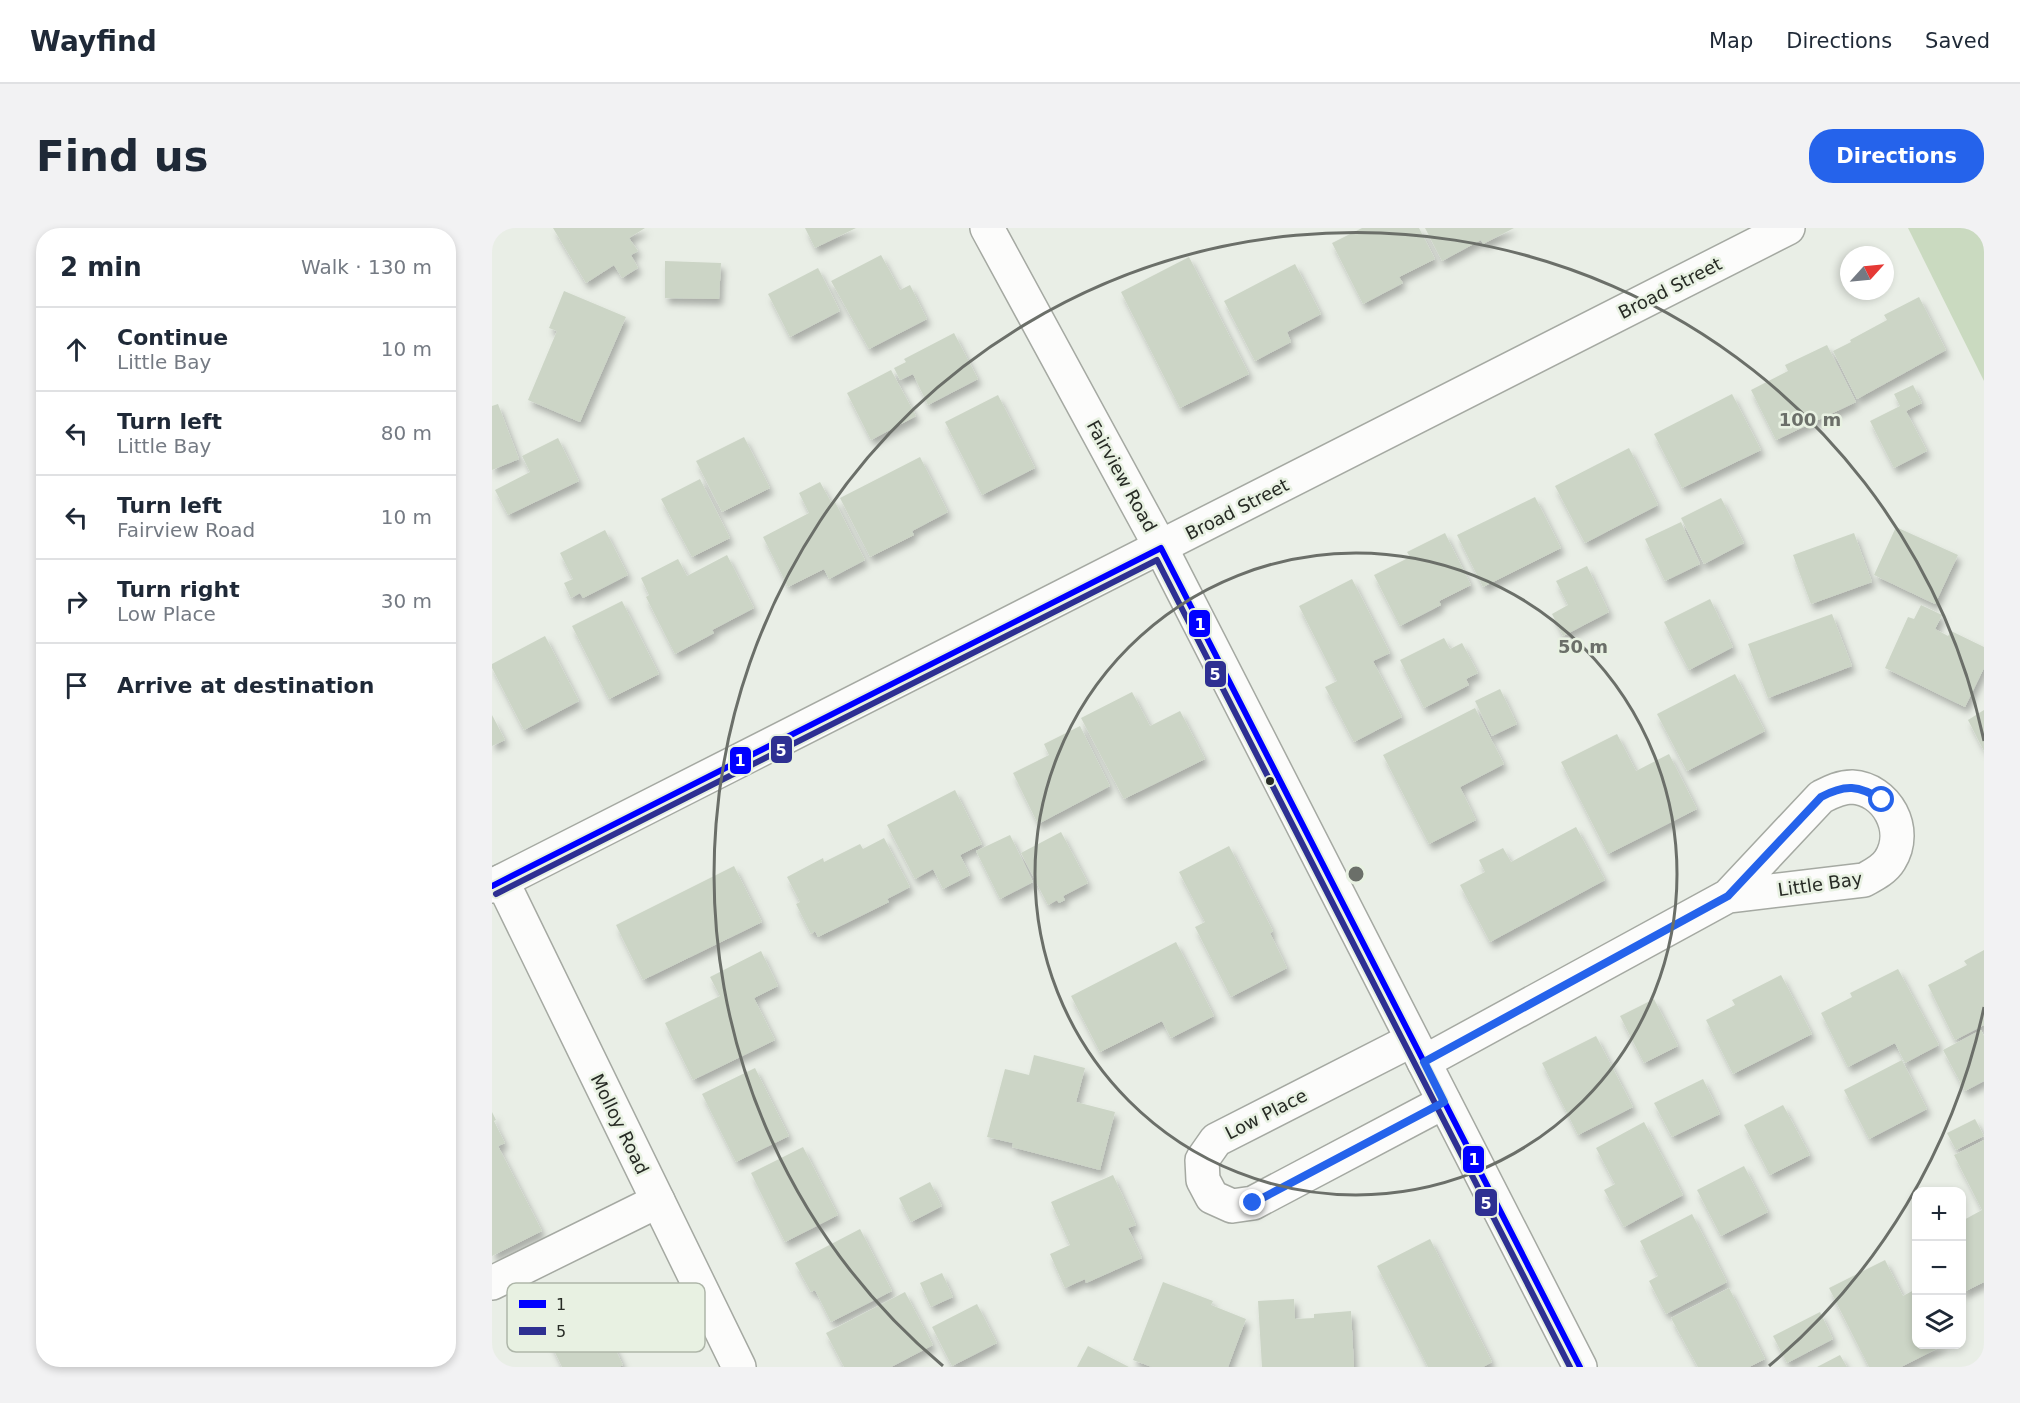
<!DOCTYPE html>
<html lang="en">
<head>
<meta charset="utf-8">
<style>
	:root { --surface:#fff; --page:#f2f2f3; --text:#1f2937; --muted:#747a83; --line:#e0e1e3; --accent:#2563eb }
	body { margin:0; font-family:"DejaVu Sans",sans-serif; background:var(--page); color:var(--text) }
	.controls { position:absolute; right:18px; bottom:18px; display:grid; overflow:hidden; border-radius:12px; box-shadow:0 3px 9px #0003 }
	.controls button { width:54px; height:54px; display:grid; place-items:center; padding:0; border:0; border-bottom:2px solid var(--line); background:var(--surface); color:var(--text); font:30px sans-serif }
	.compass { position:absolute; left:1348px; top:18px; width:54px; height:54px; border-radius:50%; background:var(--surface); box-shadow:0 3px 9px #0003; rotate:63deg }
	.stop { position:absolute; width:18px; height:18px; margin:-14px; border:4px solid #2563eb; border-radius:50%; background:#fff }
	.stop.end { background:#2563eb; border-color:#fff; box-shadow:0 2px 6px #0008 }
	.list { margin:0; padding:0; list-style:none }
	h2 { display:flex; justify-content:space-between; align-items:center; height:78px; margin:0; padding:0 24px; font-size:26px }
	h2 small { font-size:20px; font-weight:400; color:var(--muted) }
	.list li { display:grid; grid-template-columns:39px 1fr auto; gap:18px; align-items:center; box-sizing:border-box; height:84px; padding:0 24px; border-top:2px solid var(--line) }
	.list b { display:block; font-size:22px; white-space:nowrap }
	.list p { margin:0; font-size:20px; white-space:nowrap; color:var(--muted) }
	.list em { font-size:20px; font-style:normal; color:var(--muted) }
	.icon { flex:none; width:33px; height:33px; fill:none; stroke:currentColor; stroke-width:2; stroke-linecap:round; stroke-linejoin:round }
	.map { position:relative; flex:none; width:1492px; height:1139px; overflow:hidden; border-radius:24px }
	header { display:flex; align-items:center; gap:36px; box-sizing:border-box; height:84px; padding:0 30px; background:var(--surface); border-bottom:2px solid var(--line) }
	header strong { font-size:28px }
	nav { display:flex; gap:33px; margin-inline-start:auto; font-size:21px }
	.intro { display:flex; align-items:center; justify-content:space-between; box-sizing:border-box; height:144px; padding:0 36px }
	h1 { margin:0; font-size:42px }
	.button { padding:15px 27px; border-radius:24px; background:var(--accent); color:#fff; font-size:21px; font-weight:700 }
	main { display:flex; gap:36px; padding:0 36px }
	aside { flex:1; background:var(--surface); border-radius:24px; box-shadow:0 3px 9px #0003 }
	.map>svg:first-child { display:block }
	.green { fill:#cadac0 }
	.building { fill:#ccd5c6; filter:url(#shadow) }
	.lines { fill:none; stroke-linecap:round; stroke-linejoin:round }
	.minor-casing { stroke:#a5a9a2; stroke-width:36 }
	.minor { stroke:#fcfcfb; stroke-width:33 }
	.bus-1-casing { stroke:#e8f1e2; stroke-width:10 }
	.bus-2-casing { stroke:#e8f1e2; stroke-width:10 }
	.bus-1 { stroke:#00f; stroke-width:6 }
	.bus-2 { stroke:#2e3092; stroke-width:6 }
	.route { stroke:#2563eb; stroke-width:8 }
	.ring { fill:none; stroke:#6b6f69; stroke-width:3 }
	.bus-dot { fill:#272b25; stroke:#e8f1e2; stroke-width:2 }
	.labels { text-anchor:middle; dominant-baseline:central; stroke-width:5; stroke-linejoin:round; paint-order:stroke }
	.street-label { font-size:18px; fill:#272b25; stroke:#e8f1e2 }
	.key { fill:#e8f1e2; stroke:#aeb6a9; stroke-width:1.5 }
	.key-label { font-size:16px; fill:#272b25 }
	.centre { fill:#6b6f69; stroke:#e8f1e2; stroke-width:3 }
	.ring-label { font-size:18px; text-anchor:middle; font-weight:bold; fill:#6b6f69; stroke:#e8f1e2; stroke-width:5; stroke-linejoin:round; paint-order:stroke }
	.line-badge { stroke:#e8f1e2; stroke-width:2 }
	.badge-label { font-size:16px; text-anchor:middle; font-weight:bold; fill:#fff }
</style>
</head>
<body>
<header>
<strong>Wayfind</strong>
<nav><a>Map</a><a>Directions</a><a>Saved</a></nav>
</header>
<div class="intro"><h1>Find us</h1><a class="button">Directions</a></div>
<main>
<aside>
<h2>2 min<small>Walk · 130 m</small></h2>
<ul class="list">
<li><svg class="icon" aria-label="ahead" viewBox="0 0 24 24"><path d="M12 20V5M6 11l6-6 6 6"/></svg><div><b>Continue</b><p>Little Bay</p></div><em>10 m</em></li>
<li><svg class="icon" aria-label="left" viewBox="0 0 24 24"><path d="M17 20v-9H6M10 6l-5 5 5 5"/></svg><div><b>Turn left</b><p>Little Bay</p></div><em>80 m</em></li>
<li><svg class="icon" aria-label="left" viewBox="0 0 24 24"><path d="M17 20v-9H6M10 6l-5 5 5 5"/></svg><div><b>Turn left</b><p>Fairview Road</p></div><em>10 m</em></li>
<li><svg class="icon" aria-label="right" viewBox="0 0 24 24"><path d="M7 20v-9h11M14 6l5 5-5 5"/></svg><div><b>Turn right</b><p>Low Place</p></div><em>30 m</em></li>
<li><svg class="icon" aria-label="arrive" viewBox="0 0 24 24"><path d="M6 21V4h12l-3 4 3 4H6"/></svg><div><b>Arrive at destination</b></div></li>
</ul>
</aside>
<div class="map">
<svg width="1492" height="1139" viewBox="0 0 1492 1139">
	<defs>
		<filter id="shadow"><feDropShadow dx="3.5" dy="6" stdDeviation="3" flood-color="#0004"/></filter>
	</defs>
	<rect width="100%" height="100%" fill="#e9eee6"/>
	<!-- green -->
	<path class="green" d="M 1416,0 L 1492,0 L 1492,153 Z"/>
	<!-- building -->
	<g class="building">
		<path d="M 61,0 L 153,0 L 137,10 L 146,23 L 139,27 L 146,40 L 130,50 L 122,37 L 94,55 Z"/>
		<path d="M 313,0 L 364,0 L 323,20 Z"/>
		<path d="M 870,0 L 927,0 L 943,31 L 907,49 L 911,55 L 871,76 L 840,15 Z"/>
		<path d="M 933,0 L 1022,0 L 991,16 L 989,12 L 950,33 Z"/>
		<path d="M 389,27 L 408,62 L 418,57 L 435,91 L 377,121 L 339,53 Z"/>
		<path d="M 697,29 L 757,146 L 688,180 L 629,64 Z"/>
		<path d="M 173,33 L 229,35 L 227,71 L 173,70 Z"/>
		<path d="M 803,36 L 829,86 L 795,104 L 799,114 L 763,133 L 732,73 Z"/>
		<path d="M 326,40 L 348,83 L 298,109 L 276,66 Z"/>
		<path d="M 72,63 L 134,89 L 88,194 L 36,172 L 65,103 L 57,100 Z"/>
		<path d="M 1427,69 L 1454,122 L 1365,171 L 1341,123 L 1359,114 L 1358,112 L 1395,92 L 1392,87 Z"/>
		<path d="M 462,105 L 486,151 L 436,177 L 421,146 L 408,152 L 402,140 L 414,134 L 412,131 Z"/>
		<path d="M 1335,117 L 1364,174 L 1284,212 L 1259,162 L 1296,143 L 1293,137 Z"/>
		<path d="M 399,142 L 424,188 L 379,212 L 355,165 Z"/>
		<path d="M 1421,157 L 1430,175 L 1414,183 L 1435,223 L 1402,240 L 1378,193 L 1408,178 L 1402,166 Z"/>
		<path d="M 1240,166 L 1269,222 L 1190,260 L 1162,206 Z"/>
		<path d="M 506,167 L 543,240 L 490,267 L 453,194 Z"/>
		<path d="M 6,176 L 27,231 L 0,242 L 0,178 Z"/>
		<path d="M 252,209 L 278,260 L 230,284 L 204,233 Z"/>
		<path d="M 66,210 L 87,253 L 16,287 L 3,262 L 38,244 L 30,228 Z"/>
		<path d="M 1137,220 L 1166,277 L 1093,315 L 1063,258 Z"/>
		<path d="M 428,229 L 456,284 L 420,303 L 422,307 L 378,329 L 348,270 Z"/>
		<path d="M 208,251 L 238,310 L 200,329 L 169,271 Z"/>
		<path d="M 328,254 L 339,274 L 342,272 L 373,332 L 337,351 L 332,341 L 296,359 L 271,309 L 317,285 L 307,265 Z"/>
		<path d="M 1043,269 L 1069,320 L 991,359 L 965,307 Z"/>
		<path d="M 1229,270 L 1252,315 L 1212,336 L 1189,290 Z"/>
		<path d="M 1189,294 L 1208,336 L 1173,353 L 1153,311 Z"/>
		<path d="M 1404,299 L 1466,327 L 1443,376 L 1382,347 Z"/>
		<path d="M 113,302 L 136,347 L 91,370 L 88,365 L 79,370 L 72,355 L 81,351 L 68,325 Z"/>
		<path d="M 953,305 L 979,357 L 947,373 L 949,377 L 908,398 L 882,347 L 918,329 L 915,324 Z"/>
		<path d="M 1362,305 L 1380,354 L 1319,376 L 1301,327 Z"/>
		<path d="M 235,327 L 262,380 L 220,402 L 222,405 L 183,426 L 154,369 L 157,367 L 149,350 L 186,331 L 195,348 Z"/>
		<path d="M 1095,338 L 1117,384 L 1071,408 L 1060,386 L 1076,377 L 1064,353 Z"/>
		<path d="M 860,351 L 898,425 L 881,433 L 910,489 L 862,514 L 833,459 L 845,453 L 807,378 Z"/>
		<path d="M 1218,371 L 1241,419 L 1197,442 L 1172,394 Z"/>
		<path d="M 130,373 L 167,446 L 117,471 L 80,398 Z"/>
		<path d="M 1429,377 L 1450,387 L 1443,401 L 1456,408 L 1459,403 L 1492,419 L 1492,440 L 1473,479 L 1393,440 L 1416,389 L 1422,391 Z"/>
		<path d="M 1340,386 L 1360,438 L 1276,470 L 1256,416 Z"/>
		<path d="M 53,408 L 87,473 L 32,502 L 0,440 L 0,436 Z"/>
		<path d="M 952,410 L 958,421 L 970,415 L 986,445 L 974,451 L 977,457 L 932,480 L 908,432 Z"/>
		<path d="M 1243,446 L 1273,503 L 1195,543 L 1165,486 Z"/>
		<path d="M 1008,461 L 1025,496 L 1000,508 L 983,473 Z"/>
		<path d="M 640,464 L 658,498 L 688,483 L 713,531 L 632,571 L 589,490 Z"/>
		<path d="M 983,480 L 1012,536 L 968,559 L 984,592 L 937,616 L 891,527 Z"/>
		<path d="M 1492,482 L 1492,523 L 1476,492 Z"/>
		<path d="M 0,487 L 13,512 L 0,518 Z"/>
		<path d="M 588,498 L 618,558 L 546,596 L 521,545 L 557,527 L 552,516 Z"/>
		<path d="M 1125,506 L 1144,543 L 1177,526 L 1205,581 L 1116,626 L 1069,534 Z"/>
		<path d="M 463,562 L 490,616 L 468,627 L 478,647 L 451,661 L 441,641 L 423,651 L 395,597 Z"/>
		<path d="M 1084,599 L 1113,652 L 998,714 L 968,657 L 993,644 L 987,632 L 1011,620 L 1019,634 Z"/>
		<path d="M 569,604 L 596,655 L 571,668 L 573,672 L 567,675 L 565,672 L 556,677 L 529,625 Z"/>
		<path d="M 518,607 L 541,654 L 508,671 L 484,623 Z"/>
		<path d="M 392,610 L 418,659 L 395,671 L 397,674 L 326,709 L 323,703 L 319,706 L 304,676 L 308,674 L 295,649 L 331,630 L 332,634 L 368,616 L 371,621 Z"/>
		<path d="M 737,618 L 781,703 L 778,705 L 795,740 L 739,769 L 703,699 L 713,694 L 687,644 Z"/>
		<path d="M 242,638 L 270,694 L 151,752 L 124,697 Z"/>
		<path d="M 684,714 L 722,788 L 679,810 L 670,793 L 608,824 L 579,768 Z"/>
		<path d="M 1492,722 L 1492,797 L 1463,812 L 1436,757 L 1475,737 L 1472,733 Z"/>
		<path d="M 269,723 L 286,758 L 262,770 L 283,812 L 201,852 L 173,795 L 228,768 L 218,749 Z"/>
		<path d="M 1406,741 L 1447,817 L 1413,835 L 1403,815 L 1356,839 L 1329,785 L 1360,769 L 1358,765 Z"/>
		<path d="M 1289,747 L 1320,806 L 1241,846 L 1214,792 L 1243,777 L 1240,772 Z"/>
		<path d="M 1162,771 L 1186,818 L 1152,835 L 1128,788 Z"/>
		<path d="M 1489,802 L 1492,808 L 1492,853 L 1473,863 L 1451,822 Z"/>
		<path d="M 1104,808 L 1141,879 L 1086,907 L 1050,835 Z"/>
		<path d="M 542,827 L 593,840 L 584,874 L 623,884 L 608,942 L 520,919 L 521,915 L 495,909 L 513,841 L 537,847 Z"/>
		<path d="M 1410,832 L 1435,881 L 1377,911 L 1352,862 Z"/>
		<path d="M 263,840 L 297,908 L 244,934 L 210,866 Z"/>
		<path d="M 1211,851 L 1228,886 L 1180,909 L 1162,875 Z"/>
		<path d="M 1291,877 L 1318,927 L 1278,947 L 1252,897 Z"/>
		<path d="M 0,884 L 4,892 L 2,893 L 13,915 L 6,918 L 50,1003 L 0,1028 Z"/>
		<path d="M 1483,891 L 1492,908 L 1464,922 L 1455,905 Z"/>
		<path d="M 1152,894 L 1191,967 L 1132,999 L 1112,962 L 1123,956 L 1104,920 Z"/>
		<path d="M 1492,912 L 1492,1054 L 1470,1065 L 1470,993 L 1490,982 L 1462,927 Z"/>
		<path d="M 311,919 L 346,987 L 293,1014 L 259,945 Z"/>
		<path d="M 1252,938 L 1276,984 L 1229,1008 L 1205,962 Z"/>
		<path d="M 621,947 L 644,997 L 636,1000 L 650,1030 L 594,1055 L 593,1051 L 573,1060 L 558,1026 L 578,1017 L 559,974 Z"/>
		<path d="M 438,954 L 450,978 L 419,994 L 407,970 Z"/>
		<path d="M 1200,986 L 1235,1054 L 1174,1086 L 1157,1053 L 1166,1048 L 1148,1013 Z"/>
		<path d="M 368,1001 L 400,1063 L 339,1094 L 323,1062 L 319,1064 L 303,1035 Z"/>
		<path d="M 938,1011 L 1000,1134 L 991,1139 L 936,1139 L 885,1038 Z"/>
		<path d="M 1393,1032 L 1411,1068 L 1424,1061 L 1424,1116 L 1454,1116 L 1409,1139 L 1377,1139 L 1337,1060 Z"/>
		<path d="M 450,1045 L 461,1069 L 439,1079 L 428,1055 Z"/>
		<path d="M 671,1054 L 721,1073 L 719,1077 L 754,1091 L 736,1139 L 660,1139 L 641,1132 Z"/>
		<path d="M 1237,1060 L 1273,1131 L 1257,1139 L 1206,1139 L 1179,1090 Z"/>
		<path d="M 413,1064 L 441,1117 L 399,1139 L 352,1139 L 334,1105 Z"/>
		<path d="M 97,1067 L 131,1137 L 127,1139 L 70,1139 L 47,1091 Z"/>
		<path d="M 802,1071 L 803,1091 L 822,1090 L 822,1086 L 859,1083 L 862,1139 L 770,1139 L 766,1073 Z"/>
		<path d="M 485,1076 L 505,1115 L 460,1138 L 440,1099 Z"/>
		<path d="M 1328,1084 L 1341,1111 L 1295,1135 L 1281,1108 Z"/>
		<path d="M 596,1118 L 637,1139 L 585,1139 Z"/>
		<path d="M 1348,1127 L 1355,1139 L 1325,1139 Z"/>
	</g>
	<g class="lines">
		<defs>
			<g id="minor">
				<path d="M 495,0 L 669,320 L 1088,1139"/>
				<path d="M 10,653 L 247,1139"/>
				<path d="M 0,658 L 1296,0"/>
				<path d="M 920,812 L 724,912 L 710,932 L 711,952 L 720,969 L 740,978 L 761,975 L 952,874"/>
				<path d="M 932,834 L 1236,668 L 1329,569 C 1339,564 1348,559 1360,559 C 1395,561 1417,602 1398,632 C 1392,642 1381,647 1372,652 L 1236,668"/>
				<path d="M 0,1055 L 166,973"/>
			</g>
		</defs>
		<!-- minor casing -->
		<use href="#minor" class="minor-casing"/>
		<!-- minor -->
		<use href="#minor" class="minor"/>
		<defs>
			<path id="bus-1" d="M 0,658 L 669,320 L 1088,1139"/>
			<path id="bus-2" d="M 4,666 L 665,332 L 1078,1139"/>
		</defs>
		<!-- bus-1 casing -->
		<use href="#bus-1" class="bus-1-casing"/>
		<!-- bus-2 casing -->
		<use href="#bus-2" class="bus-2-casing"/>
		<!-- bus-1 -->
		<use href="#bus-1" class="bus-1"/>
		<!-- bus-2 -->
		<use href="#bus-2" class="bus-2"/>
	</g>
	<g class="lines">
		<!-- route -->
		<path class="route" d="M 761,975 L 952,874 L 932,834 L 1236,668 L 1329,569 C 1353,556 1367,557 1390,572"/>
	</g>
	<!-- distance rings -->
	<g class="ring">
		<circle cx="864" cy="646" r="321"/>
		<path d="M1492 779A642 642 0 0 1 1277 1138M451 1138A642 642 0 1 1 1492 513"/>
	</g>
	<!-- markers -->
	<circle class="bus-dot" cx="778" cy="553" r="5"/>
	<g class="labels">
		<!-- street labels -->
		<g class="street-label">
			<text transform="translate(1178 60) rotate(-27)">Broad Street</text>
			<text transform="translate(630 248) rotate(61)">Fairview Road</text>
			<text transform="translate(745 281) rotate(-27)">Broad Street</text>
			<text transform="translate(1328 656) rotate(-8)">Little Bay</text>
			<text transform="translate(774 886) rotate(-27)">Low Place</text>
			<text transform="translate(128 896) rotate(64)">Molloy Road</text>
		</g>
	</g>
	<!-- legend -->
	<rect x="15" y="1055" width="198" height="69" rx="9" class="key"/>
	<rect x="27" y="1072" width="27" height="8" fill="#00f"/>
	<rect x="27" y="1099" width="27" height="8" fill="#2e3092"/>
	<g class="key-label">
		<text x="64" y="1082">1</text>
		<text x="64" y="1109">5</text>
	</g>
	<circle cx="864" cy="646" r="9" class="centre"/>
	<g class="ring-label">
		<text x="1318" y="198">100 m</text>
		<text x="1091" y="425">50 m</text>
	</g>
	<g class="line-badge">
		<rect x="696" y="381" width="23" height="29" rx="6" fill="#00f"/>
		<rect x="712" y="432" width="23" height="28" rx="6" fill="#2e3092"/>
		<rect x="278" y="507" width="23" height="29" rx="6" fill="#2e3092"/>
		<rect x="237" y="518" width="23" height="29" rx="6" fill="#00f"/>
		<rect x="970" y="917" width="23" height="29" rx="6" fill="#00f"/>
		<rect x="982" y="960" width="24" height="29" rx="6" fill="#2e3092"/>
	</g>
	<g class="badge-label">
		<text x="708" y="402">1</text>
		<text x="723" y="452">5</text>
		<text x="289" y="528">5</text>
		<text x="248" y="538">1</text>
		<text x="982" y="937">1</text>
		<text x="994" y="981">5</text>
	</g>
</svg>
<div class="controls">
<button>+</button>
<button>−</button>
<button><svg class="icon" aria-label="layers" viewBox="0 0 24 24"><path d="M12 4l9 5-9 5-9-5zM3 14l9 5 9-5"/></svg></button>
</div>
<svg class="compass" viewBox="-18 -18 36 36"><path d="M0-13l5 13h-10z" fill="#e53935"/><path d="M0 13l5-13h-10z" fill="#747a83"/></svg>
<div class="stop" style="left:1390px;top:572px"></div>
<div class="stop end" style="left:761px;top:975px"></div>
</div>
</main>
</body>
</html>
